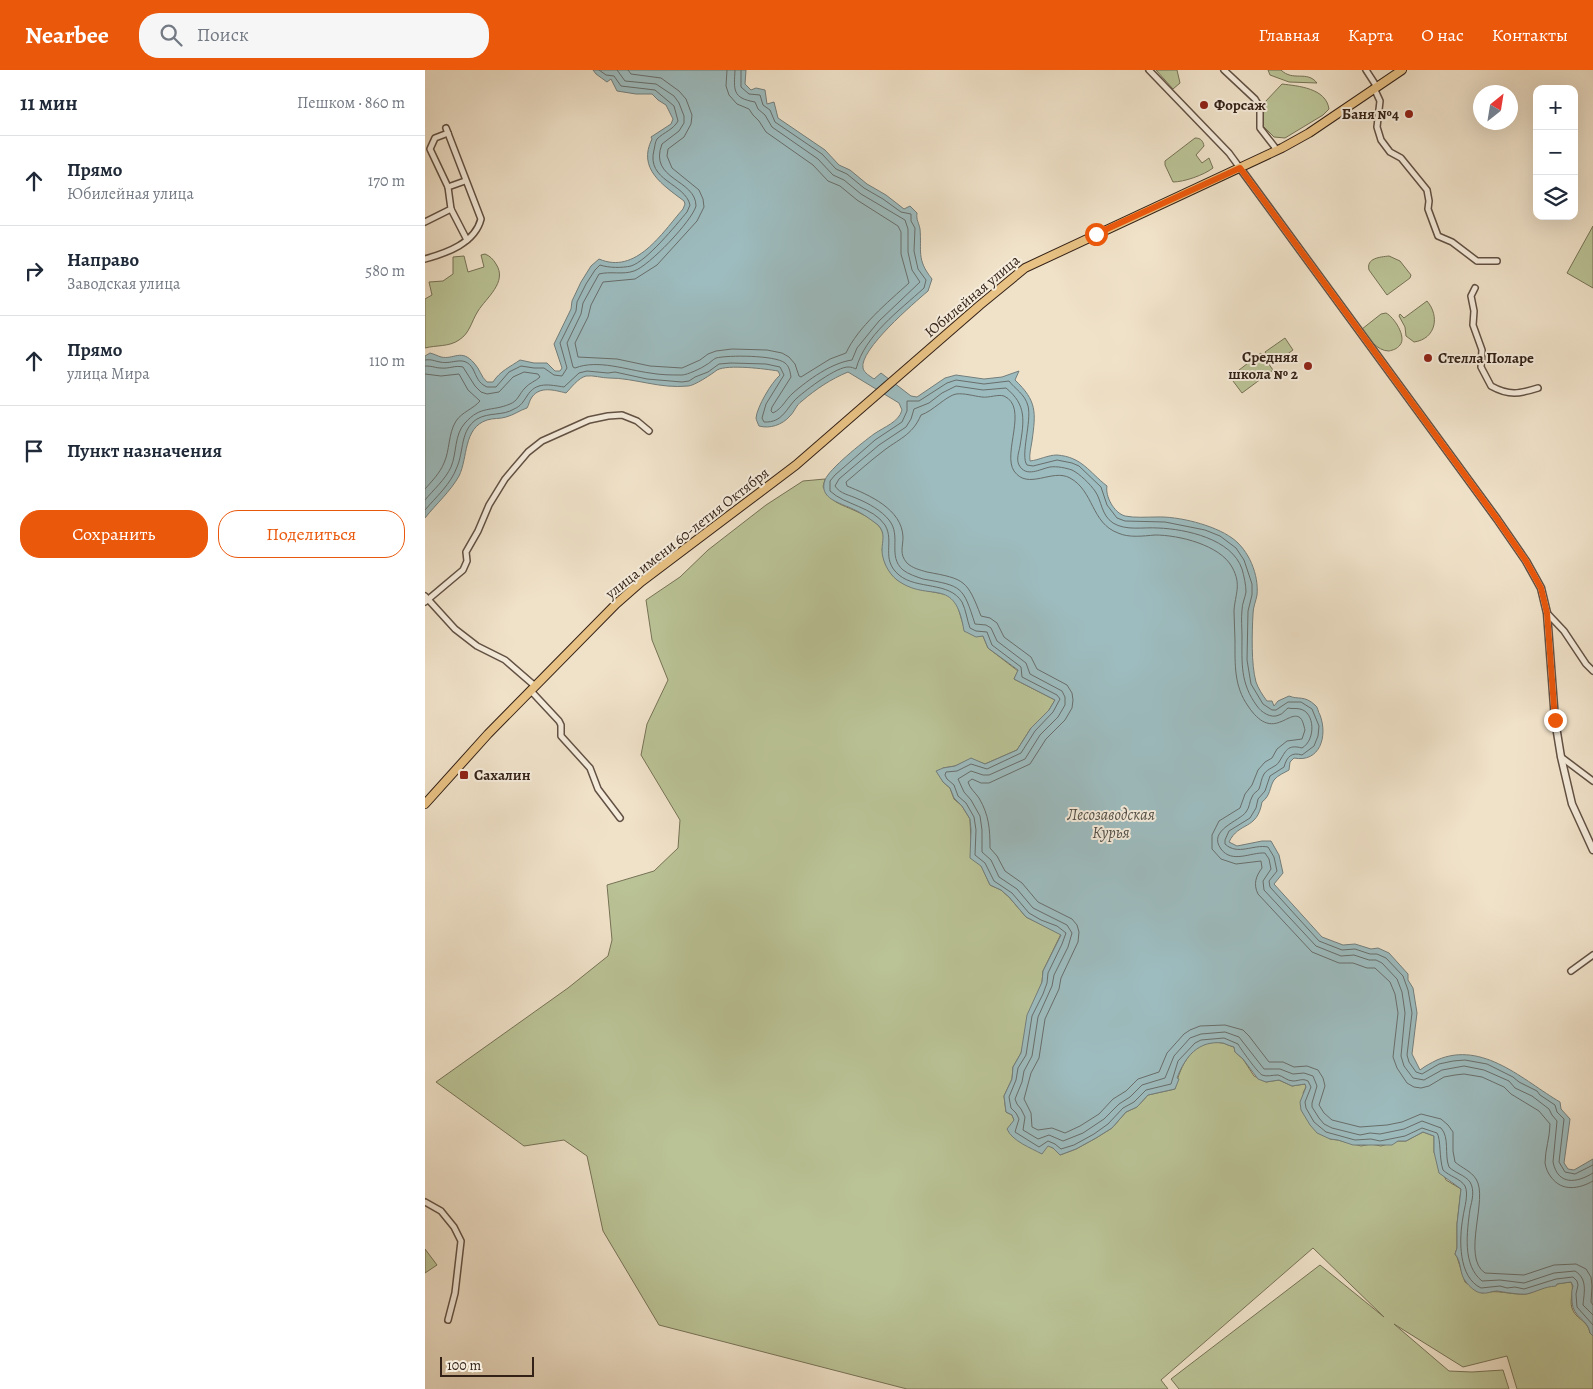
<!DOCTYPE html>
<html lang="ru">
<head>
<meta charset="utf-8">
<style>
	:root { --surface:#fff; --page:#f6f6f7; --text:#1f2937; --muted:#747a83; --line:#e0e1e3; --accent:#ea580c }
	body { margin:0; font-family:Alegreya,serif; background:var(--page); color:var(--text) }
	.controls { position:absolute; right:15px; top:15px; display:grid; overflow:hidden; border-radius:10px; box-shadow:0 5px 20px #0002 }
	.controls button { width:45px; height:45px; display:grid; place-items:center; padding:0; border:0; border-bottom:1px solid var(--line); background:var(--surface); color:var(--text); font:25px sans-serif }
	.compass { position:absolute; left:1048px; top:15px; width:45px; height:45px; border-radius:50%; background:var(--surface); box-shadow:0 5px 20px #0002; rotate:30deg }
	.scale { position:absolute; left:15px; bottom:12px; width:94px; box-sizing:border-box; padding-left:5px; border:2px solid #332117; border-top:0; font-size:14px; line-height:18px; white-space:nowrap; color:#332117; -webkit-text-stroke:4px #f5ecdc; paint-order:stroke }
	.stop { position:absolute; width:15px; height:15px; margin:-11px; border:4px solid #ea580c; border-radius:50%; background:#fff }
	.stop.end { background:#ea580c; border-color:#fff; box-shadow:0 1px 5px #0008 }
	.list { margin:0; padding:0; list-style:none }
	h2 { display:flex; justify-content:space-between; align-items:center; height:65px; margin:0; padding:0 20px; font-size:21px }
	h2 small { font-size:16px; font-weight:400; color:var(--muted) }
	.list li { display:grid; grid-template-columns:32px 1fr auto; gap:15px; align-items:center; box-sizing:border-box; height:90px; padding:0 20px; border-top:1px solid var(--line) }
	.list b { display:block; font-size:19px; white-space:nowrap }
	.list p { margin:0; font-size:16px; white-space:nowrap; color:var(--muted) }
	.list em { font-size:16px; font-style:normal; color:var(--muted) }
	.actions { display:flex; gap:10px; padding:15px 20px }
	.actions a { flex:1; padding:11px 0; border:1px solid var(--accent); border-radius:20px; text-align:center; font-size:18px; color:var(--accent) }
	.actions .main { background:var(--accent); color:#fff }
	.icon { flex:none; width:28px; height:28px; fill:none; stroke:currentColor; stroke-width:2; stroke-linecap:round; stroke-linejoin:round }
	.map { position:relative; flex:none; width:1168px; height:1319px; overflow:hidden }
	header { display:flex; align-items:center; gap:30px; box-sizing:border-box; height:70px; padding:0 25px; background:var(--accent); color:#fff }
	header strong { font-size:24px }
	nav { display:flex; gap:28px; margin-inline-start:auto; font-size:18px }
	.search { width:350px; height:45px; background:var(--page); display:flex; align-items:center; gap:12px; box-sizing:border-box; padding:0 18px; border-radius:20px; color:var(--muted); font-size:19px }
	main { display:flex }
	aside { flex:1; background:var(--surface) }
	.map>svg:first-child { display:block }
	.green { fill:#bac396; stroke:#767256 }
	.water { fill:#9dbcbf; stroke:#737e7c }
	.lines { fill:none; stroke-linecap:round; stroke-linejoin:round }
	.shore { stroke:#686e6b; stroke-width:1 }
	.minor-casing { stroke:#625144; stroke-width:8 }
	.tertiary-casing { stroke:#625144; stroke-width:9 }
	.primary-casing { stroke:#332117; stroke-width:10 }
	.minor { stroke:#f5ecdc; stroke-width:5 }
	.tertiary { stroke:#f5ecdc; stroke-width:6 }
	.primary { stroke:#e8c184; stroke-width:8 }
	.route { stroke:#ea580c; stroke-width:6 }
	.poi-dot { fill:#8f2418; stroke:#f5ecdc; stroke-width:2 }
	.labels { text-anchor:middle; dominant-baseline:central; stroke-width:4; stroke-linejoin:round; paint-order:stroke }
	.poi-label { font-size:15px; font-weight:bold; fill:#332117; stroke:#f5ecdc; text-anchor:start }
	.street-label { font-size:15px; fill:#332117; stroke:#f5ecdc }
	.water-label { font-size:16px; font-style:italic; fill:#535049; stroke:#f5ecdc }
</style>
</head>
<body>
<header>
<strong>Nearbee</strong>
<div class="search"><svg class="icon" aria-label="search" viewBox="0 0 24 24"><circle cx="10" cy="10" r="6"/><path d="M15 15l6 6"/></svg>Поиск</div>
<nav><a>Главная</a><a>Карта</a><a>О нас</a><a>Контакты</a></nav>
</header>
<main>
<aside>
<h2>11 мин<small>Пешком · 860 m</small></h2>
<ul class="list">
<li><svg class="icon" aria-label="ahead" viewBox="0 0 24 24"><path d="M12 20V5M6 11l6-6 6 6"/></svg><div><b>Прямо</b><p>Юбилейная улица</p></div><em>170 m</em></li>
<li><svg class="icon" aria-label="right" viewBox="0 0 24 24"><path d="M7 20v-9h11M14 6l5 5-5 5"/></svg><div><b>Направо</b><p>Заводская улица</p></div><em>580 m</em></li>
<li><svg class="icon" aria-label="ahead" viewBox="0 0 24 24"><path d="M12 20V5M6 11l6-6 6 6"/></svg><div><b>Прямо</b><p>улица Мира</p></div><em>110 m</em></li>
<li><svg class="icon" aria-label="arrive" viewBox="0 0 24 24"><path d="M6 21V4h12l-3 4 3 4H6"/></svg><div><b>Пункт назначения</b></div></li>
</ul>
<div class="actions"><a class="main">Сохранить</a><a>Поделиться</a></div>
</aside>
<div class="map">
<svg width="1168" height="1319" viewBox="0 0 1168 1319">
	<rect width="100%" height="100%" fill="#f0e2c9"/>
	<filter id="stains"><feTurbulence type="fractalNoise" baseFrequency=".004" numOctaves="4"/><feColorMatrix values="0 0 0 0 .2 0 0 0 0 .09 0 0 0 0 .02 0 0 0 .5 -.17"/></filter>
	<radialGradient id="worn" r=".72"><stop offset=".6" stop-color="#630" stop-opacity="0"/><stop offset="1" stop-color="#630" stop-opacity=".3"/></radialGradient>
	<!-- green -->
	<g class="green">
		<path d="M 731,0 L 752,0 L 755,13 L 748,19 Z"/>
		<path d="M 843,0 L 856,0 C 868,12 882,0 892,13 L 864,12 L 845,5 Z"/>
		<path d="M 857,14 C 873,16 901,18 904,39 L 898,45 L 860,68 L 849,67 L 837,55 L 840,32 Z"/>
		<path d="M 770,68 C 776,68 778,71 779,76 L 771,85 L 777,93 L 784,88 L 788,98 C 779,105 759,112 748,112 L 740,95 L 740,91 Z"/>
		<path d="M 1168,156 L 1168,218 L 1142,203 Z"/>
		<path d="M 60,184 C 65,186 68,189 71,194 C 83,212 61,228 53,241 C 46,252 45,263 34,270 C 24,277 11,275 0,278 L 0,229 L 7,225 L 4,212 L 18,211 L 28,204 L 28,187 L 39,186 L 43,202 L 59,197 L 56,185 Z"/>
		<path d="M 964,186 L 975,191 L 986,205 L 985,208 L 962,225 L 944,200 C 941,188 955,187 964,186 Z"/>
		<path d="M 1002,231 C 1015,246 1011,269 989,272 L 981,266 L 980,257 L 974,246 L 975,244 L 979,248 Z"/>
		<path d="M 961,243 C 969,247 982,267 975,275 C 972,279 968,280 964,281 C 952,281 943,268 937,259 L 956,244 Z"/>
		<path d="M 860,268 L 868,280 L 849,294 L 840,282 Z"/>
		<path d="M 836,283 L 848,300 L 817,323 L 805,307 Z"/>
		<path d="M 400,409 L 398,417 C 402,422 406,429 411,432 C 425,440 458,448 459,468 C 460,472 458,477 457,480 L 489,518 L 523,525 L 532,534 L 540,561 L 558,566 L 563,578 L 593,601 L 589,609 L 630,630 L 624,640 L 606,658 L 592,680 L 560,694 L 546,689 L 530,696 L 518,698 L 518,712 L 525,718 L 529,729 L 537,736 L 545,749 L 546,773 L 565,815 L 576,820 L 584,827 L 601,847 L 636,864 L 618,901 L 617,912 L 596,983 L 588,997 L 587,1009 L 579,1026 L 581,1042 L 587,1045 L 589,1050 L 587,1055 L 628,1078 L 635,1085 L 651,1079 L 671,1068 L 687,1058 L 701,1042 L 712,1037 L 723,1025 L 750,1019 C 755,995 768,968 798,973 C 801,974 805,976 809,977 L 810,982 L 818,989 L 829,1006 L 841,1012 L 854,1010 L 867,1016 L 880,1014 L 881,1017 L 878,1023 L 905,1069 L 913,1070 L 936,1076 L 946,1074 L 956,1076 L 973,1071 L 981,1071 L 998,1062 L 1009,1066 L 1009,1082 L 1021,1110 L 1036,1119 L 1032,1154 L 1032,1178 L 1030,1184 L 1032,1187 L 1040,1212 L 1057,1223 C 1072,1219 1085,1225 1100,1224 C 1105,1224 1110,1220 1115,1219 C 1125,1215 1135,1213 1146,1212 C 1150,1219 1144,1229 1147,1238 C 1150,1249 1164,1251 1165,1263 L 1168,1266 L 1168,1319 L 1092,1319 L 1082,1286 L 1038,1297 L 969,1254 L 1024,1301 L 1047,1302 L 1078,1300 L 1084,1319 L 754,1319 L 746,1309 L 895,1195 L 959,1247 L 888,1178 L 736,1310 L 743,1319 L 482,1319 L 234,1255 L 178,1161 L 162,1086 L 139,1070 L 99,1076 L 11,1012 L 143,918 L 183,886 L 187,870 L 182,815 L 229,801 L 253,778 L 255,750 L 216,685 L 222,654 L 243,610 L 227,570 L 221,530 L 255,507 L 283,480 L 341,435 L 378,411 Z"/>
		<path d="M 0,1179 L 12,1195 L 0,1203 Z"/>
	</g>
	<!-- water -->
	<path class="water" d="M 168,0 L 321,0 L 320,14 L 326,20 L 331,18 L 340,20 L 342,34 L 349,32 L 353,48 L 400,80 L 414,95 L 425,100 L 442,114 L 461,125 L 479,139 L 485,136 L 492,143 C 491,150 494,153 495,159 C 497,181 491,189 507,209 L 503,221 C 489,233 434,280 438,298 C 439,303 445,306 449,309 L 456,303 L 486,326 L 492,327 L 520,308 L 531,305 L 559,309 L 577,307 L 594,301 L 590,310 C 612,331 611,342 607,371 C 606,378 604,384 605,391 C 614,390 623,385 632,385 C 657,387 664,402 682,416 C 680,426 689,443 700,446 C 710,448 721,447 731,447 C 753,446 789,455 807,468 C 824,480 834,505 832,525 C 831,531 828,537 828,544 C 827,563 826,594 831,612 C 833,618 838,626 842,631 L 847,631 L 849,636 L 853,631 L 864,626 C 874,630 879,625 890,635 C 893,637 893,642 895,645 C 903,666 895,693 869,688 L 865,692 L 864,700 C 859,703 853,705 849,710 C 844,718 846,725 837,732 C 832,761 814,751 804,772 L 812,776 L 837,771 L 846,771 L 854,785 L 858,803 L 849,814 L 897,867 L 918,875 L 930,874 L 946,879 L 953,878 L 964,883 L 983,904 L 983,910 L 988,918 L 992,943 L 987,984 L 995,1000 C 1000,996 1006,993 1012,990 C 1058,970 1099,1011 1135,1032 L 1136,1039 L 1145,1049 L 1139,1093 L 1143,1099 L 1149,1100 L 1168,1089 L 1168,1266 L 1165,1263 C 1163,1249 1148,1248 1147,1232 C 1147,1225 1146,1223 1148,1216 L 1146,1212 L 1132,1214 L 1131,1216 C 1118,1217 1114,1221 1102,1224 C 1095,1225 1079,1222 1072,1221 C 1067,1221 1062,1224 1057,1223 C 1051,1223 1044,1216 1041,1212 C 1034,1204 1037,1192 1030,1184 L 1032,1178 L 1032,1154 L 1036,1119 L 1014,1103 L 1009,1082 L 1009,1066 L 998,1062 L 981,1071 L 973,1071 L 967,1075 L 928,1075 L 913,1070 L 905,1069 L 892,1063 L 885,1055 L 876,1040 L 875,1032 L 881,1017 L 880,1014 L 867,1016 L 854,1010 L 841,1012 L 833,1009 L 818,989 L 810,982 L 809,977 C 805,976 801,974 798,973 C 773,970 760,987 752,1008 L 754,1009 L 750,1019 L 723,1025 L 712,1037 L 701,1042 L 687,1058 L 671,1068 L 651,1079 L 635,1085 L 628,1078 L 623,1076 L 617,1084 C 606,1078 587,1071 582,1059 L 589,1050 L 587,1045 L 581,1042 L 579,1026 L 587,1009 L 588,997 L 596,983 L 602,945 L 617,912 L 618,901 L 636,865 L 601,847 L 584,827 L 576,820 L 565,815 L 556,796 L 545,788 L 546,760 L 545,749 L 537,736 L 529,728 L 525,718 L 518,712 L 511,701 L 518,698 L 530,696 L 546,688 L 560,694 L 592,680 L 606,658 L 624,640 L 630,630 L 589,609 L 593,600 L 563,578 L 558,566 L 551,567 L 539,561 C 530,504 505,534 472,510 C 463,503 457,490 457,480 C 457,471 461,463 453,455 C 445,449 437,443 428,439 C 416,433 393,429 400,410 C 404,399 438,372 449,364 C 459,357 474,352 477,340 L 474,333 L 423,302 C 406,309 391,319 377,331 C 371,335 370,341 365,346 C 357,355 345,359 334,356 C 333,354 331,349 331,348 C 332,337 346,313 355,305 L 353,301 C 341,299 303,294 292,300 C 287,304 269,316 263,316 C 235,319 210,308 184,308 C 177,308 168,305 161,306 C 153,308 146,318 141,323 C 129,320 115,316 107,327 C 104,331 104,335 102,338 C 95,340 89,345 81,347 C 75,349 68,348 62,350 C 38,358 43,388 34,406 C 25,422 11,434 0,448 L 0,286 L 5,283 C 9,284 13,286 16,287 C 29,290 36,278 49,293 C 55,299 56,307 62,312 L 68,312 C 75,301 85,297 95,290 L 109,293 L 122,293 L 130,301 L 135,301 L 137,298 L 129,274 L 146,239 L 147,231 L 156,212 L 166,196 L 174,189 C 211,205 237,163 258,139 L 260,134 L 259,131 C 238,115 212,99 227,69 L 226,67 L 246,54 L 248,49 L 241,35 L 233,30 L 227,24 L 211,24 L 192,21 L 186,9 L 182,12 L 171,4 Z"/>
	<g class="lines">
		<!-- shore -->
		<g class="shore">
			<path d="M 192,0 L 200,11 L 231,14 L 249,26 L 254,33 L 259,46 L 259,53 L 254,61 L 237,74 C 223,110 271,109 271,136 C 267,151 224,196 209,201 C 198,205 185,201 174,204 L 158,233 L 156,244 L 142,273 L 148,297 L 150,298 C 173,289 202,300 225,303 C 236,305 246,305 257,305 C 262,305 277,298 281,295 C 285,293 287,290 291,288 C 303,285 350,285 360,293 C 364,296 365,301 366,307 L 347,337 L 346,341 L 348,343 C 358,338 360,330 368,323 C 383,310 406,293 427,290 L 432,278 L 454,251 L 495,212 L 487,200 L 483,182 L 483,159 L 480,150 L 436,124 L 419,110 L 408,105 L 393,89 L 347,57 L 340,45 L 333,39 L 330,32 C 307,28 309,20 310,0"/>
			<path d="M 203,0 L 206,4 L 236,8 L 254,21 L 261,29 L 267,45 L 266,54 L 259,67 L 243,79 L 242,86 L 247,98 L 274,120 L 278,129 L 279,137 L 272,151 L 232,195 L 210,209 L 178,212 L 166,235 L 163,247 L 150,273 L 153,287 L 192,289 L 225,296 L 257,298 L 275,290 L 283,284 L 291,281 L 307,279 L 342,280 L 357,283 L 364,287 L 370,294 L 374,306 L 376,307 L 405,289 L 421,283 C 433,257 463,232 484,213 L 476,184 L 476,162 L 473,156 L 432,130 L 415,116 L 403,111 L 388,95 L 341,62 L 334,51 L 328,45 L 324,39 L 312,34 L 304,25 L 301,16 L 302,0"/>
			<path d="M 0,290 C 7,289 9,291 15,292 C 28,295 39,284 48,299 C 52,307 53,313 62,317 L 71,317 L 84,302 L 96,296 L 109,298 L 119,298 L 129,305 L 137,306 L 142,298 L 135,273 L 151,241 L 152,232 L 161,214 L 170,200 L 175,195 C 184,198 197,198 206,196 C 222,191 251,155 262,142 L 265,135 C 260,113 221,111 229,80 C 230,76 230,72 232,69 C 239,62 248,60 253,51 L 249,36 L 230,20 L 196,16 L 189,6 L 181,5 L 174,0"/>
			<path d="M 0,296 C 9,296 10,298 16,298 C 24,299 30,295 38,297 L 50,316 L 56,322 L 62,324 L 74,322 L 88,307 L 99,302 L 113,304 L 115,307 C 111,311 104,313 100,318 C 94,324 93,331 85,334 C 66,342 56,335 40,353 C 29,365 32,383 26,397 C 20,410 9,419 0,430"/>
			<path d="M 0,304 L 16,306 L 34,304 L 43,320 L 55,331 C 48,339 37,342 31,351 C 23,364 25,380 19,393 C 15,403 7,411 0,419"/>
			<path d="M 0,440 C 11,427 26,414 32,397 C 39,381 35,360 52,349 C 64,342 78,346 89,339 C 96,336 98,332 102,326 C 111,311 125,315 139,317 L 154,303 L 162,301 L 183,303 L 190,302 L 222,309 L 257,312 L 264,311 L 270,307 L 283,302 L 294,294 L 306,293 L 341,294 L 355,297 L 359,305 L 341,334 L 337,348 L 339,352 C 358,353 361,338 372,328 C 381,320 412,296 424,297 C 426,297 429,298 431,299 C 440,265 474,241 499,218 L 501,210 L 493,199 L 489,181 L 490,158 L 486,151 L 486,144 L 476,142 L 458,129 L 439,118 L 422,104 L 411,99 L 397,84 L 350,52 L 345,40 L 338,35 L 335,25 L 324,24 L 316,17 L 316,0"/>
			<path d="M 1168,1095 L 1150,1104 L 1140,1102 L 1134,1092 L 1139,1049 L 1132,1042 L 1130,1035 L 1115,1025 L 1112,1021 L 1094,1012 L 1088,1007 L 1062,994 L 1040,990 L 1028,991 L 1014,994 L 997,1004 L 991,1002 L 984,992 L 982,985 L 987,943 L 983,920 L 978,906 L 961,888 L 952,884 L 945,884 L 930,879 L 917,880 L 894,871 L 845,817 L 844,811 L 852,801 L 849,787 L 843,777 C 828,774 813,786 800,774 L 800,770 L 804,761 L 825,748 L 831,738 L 833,729 L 840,721 L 845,706 L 859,697 C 862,686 867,682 877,685 L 889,676 L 893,666 L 894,656 L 887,639 L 876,632 L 863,632 L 851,640 L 847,640 L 838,634 L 826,614 L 822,590 L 823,541 L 827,525 L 827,514 L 819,490 L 811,478 L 795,466 L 780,460 L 740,452 L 700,451 L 692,448 L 682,435 L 676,417 L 654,396 L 647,393 L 632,390 L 608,396 L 602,395 C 595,386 607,351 603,336 C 600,324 590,319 584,311 L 559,314 L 531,310 L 522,313 L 494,331 L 482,331 L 482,341 L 477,352 L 450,370 L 410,405 L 405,411 L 405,421 C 420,435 448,437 460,455 C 470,472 455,489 474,505 C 492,520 524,511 537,532 C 541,540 542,550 545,558 L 551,561 L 562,562 L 567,575 L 596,597 L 597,607 L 632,625 L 635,629 L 628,642 L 610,661 L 596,683 L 562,699 L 546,694 L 532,701 L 521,702 L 520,705 L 522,709 L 529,715 L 533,726 L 541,733 L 549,747 L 551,760 L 550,785 L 560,793 L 569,811 L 587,823 L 604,843 L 616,850 L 632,856 L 641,863 L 637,874 L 623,903 L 622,913 L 618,924 L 607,946 L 601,985 L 593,998 L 591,1010 L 584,1027 L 586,1038 L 591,1043 L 594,1049 L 590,1062 L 614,1077 L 623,1071 L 630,1074 L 636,1079 L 649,1075 L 669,1064 L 683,1054 L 698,1038 L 709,1032 L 721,1020 L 746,1014 L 753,991 L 770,973 L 776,970 L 799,968 L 813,974 C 815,978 833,1003 837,1005 C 842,1007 847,1005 853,1005 C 858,1006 862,1011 868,1011 C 874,1011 877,1008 883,1011 L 886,1017 L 880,1032 L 881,1038 L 889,1052 L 901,1062 L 930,1070 L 946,1069 L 955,1071 L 980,1066 L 997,1058 L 1012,1063 C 1016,1069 1014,1088 1018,1100 C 1024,1106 1036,1109 1040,1116 C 1044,1124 1039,1139 1038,1147 C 1034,1169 1033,1207 1056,1218 L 1075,1216 L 1082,1218 L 1090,1217 L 1099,1219 L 1131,1209 L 1148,1207 L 1152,1211 L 1153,1215 L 1151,1224 L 1152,1237 L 1168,1255"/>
			<path d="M 1168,1103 C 1152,1113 1133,1116 1128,1092 L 1132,1051 L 1127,1045 L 1124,1039 L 1107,1026 L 1090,1018 L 1084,1011 L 1059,1000 L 1039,996 L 1017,1000 L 999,1010 L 988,1008 L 979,996 L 976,986 L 980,943 L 977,922 L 972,909 L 957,893 L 951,890 L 944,890 L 929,885 L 916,886 L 891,876 L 839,820 L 838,811 L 846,799 L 844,789 L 840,783 C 826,782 807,794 796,779 C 782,760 815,751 821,742 C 825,737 824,732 827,727 C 828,723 832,722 834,719 C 836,714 836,709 839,704 C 843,698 851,697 854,692 C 861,681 862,674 877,678 C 891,670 890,642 875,639 C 871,638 867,639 863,638 C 860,640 858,644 854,645 C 846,649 836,642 832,636 C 815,613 817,593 817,567 C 817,558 816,549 817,540 C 817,534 820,528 821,522 C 821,515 819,506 817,499 C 807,469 761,459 733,458 C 718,457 701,461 688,453 C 676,445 677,431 670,421 C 665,414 655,404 647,400 C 641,398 632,396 625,397 C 615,399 601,408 594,395 C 591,389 594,382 595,376 C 599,351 602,335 581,318 L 558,320 L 531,316 L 517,323 L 504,333 L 489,339 L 486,349 L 481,357 L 454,375 L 414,409 L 410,416 C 415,424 425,425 433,429 C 443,433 457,441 464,450 C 477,466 462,486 478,500 C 483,504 492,507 498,509 C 537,516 538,516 550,554 L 561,555 L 566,558 L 572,571 L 601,593 L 605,604 L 637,621 L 640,627 L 640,635 L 633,647 L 615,665 L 600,689 L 564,705 L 558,705 L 546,701 L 533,709 L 539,722 L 546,730 L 555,746 L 557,760 L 557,782 L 566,790 L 574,807 L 592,819 L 608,838 L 642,855 L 647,863 L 643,877 L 629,905 L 627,916 L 613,947 L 607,986 L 599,1001 L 597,1012 L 590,1029 L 592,1034 L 596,1039 L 600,1047 L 598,1060 L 613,1069 L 624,1065 L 638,1071 L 658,1063 L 679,1049 L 694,1034 L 705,1027 L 717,1015 L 740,1008 L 749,986 L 765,968 L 776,964 L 800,962 L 814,967 L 839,999 L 855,999 L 868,1004 L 879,1003 L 888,1006 L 892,1016 L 887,1033 L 887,1037 L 894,1048 L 899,1054 L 907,1058 L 935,1065 L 945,1063 L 955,1064 L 979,1059 L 997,1051 L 1016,1058 C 1025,1068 1019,1084 1024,1097 C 1030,1103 1040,1105 1045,1112 C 1050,1120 1047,1131 1045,1139 C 1042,1162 1037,1195 1057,1211 L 1075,1210 L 1099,1213 L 1129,1203 L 1150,1201 C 1163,1209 1159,1223 1158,1235 L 1168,1245"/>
			<path d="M 1168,1111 C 1154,1119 1137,1122 1126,1107 C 1123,1103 1121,1099 1120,1093 C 1120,1080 1125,1067 1125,1054 L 1114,1041 L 1086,1024 L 1079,1017 L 1057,1007 L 1039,1004 L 1030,1005 L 1019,1007 L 1004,1016 L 996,1018 L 989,1017 L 982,1013 L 972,998 L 968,987 L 973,943 L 970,924 L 965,912 L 950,898 L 942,898 L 928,893 L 914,893 L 887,882 L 833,824 C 828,814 831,806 837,798 L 836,791 L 811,794 L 796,789 L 787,779 L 787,765 L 794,751 L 815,738 L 820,724 L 827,715 L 833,700 L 840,692 L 847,688 L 852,679 L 862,671 L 877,669 L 880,660 C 879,657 878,649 874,647 C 862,641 847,672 823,636 C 809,616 810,595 810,571 C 810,561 809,551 809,541 C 810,524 817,515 807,497 C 795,475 754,465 730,465 C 718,466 704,468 693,463 C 666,453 669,421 645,408 C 627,398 603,421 589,401 C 577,383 604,337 579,326 C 573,324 564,328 557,327 C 548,326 540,323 531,324 C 521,326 508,341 496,345 C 487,366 473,369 457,382 C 445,391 433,402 421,412 L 422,416 C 444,425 477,439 478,467 C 478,477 474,484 482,493 C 487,498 495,500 502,502 C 540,509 542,510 556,546 L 565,548 L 572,553 L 579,567 L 606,587 L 612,599 L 642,615 L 647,623 L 648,630 L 647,638 L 640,650 L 621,669 L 605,694 L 564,713 L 556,713 L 547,709 L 543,712 C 545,719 550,722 554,728 C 564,745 565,759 565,778 L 572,786 L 580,801 L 597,813 L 613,832 L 647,849 L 652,855 L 654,862 L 653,872 L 636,908 L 634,919 L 620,949 L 614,988 L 606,1003 L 599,1029 L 606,1043 L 607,1057 L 613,1060 L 627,1058 L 640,1063 L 655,1056 L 674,1044 L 688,1029 L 701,1021 L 713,1009 L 734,1002 L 742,983 L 759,964 L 765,960 L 775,956 L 800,955 L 818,960 L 824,966 L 844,992 L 858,992 L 869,997 L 882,996 L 893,1000 L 898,1008 L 900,1016 L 894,1035 L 899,1043 L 907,1050 L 935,1057 L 962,1055 L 977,1052 L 996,1044 L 1016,1049 L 1023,1055 L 1028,1062 L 1028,1081 L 1030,1092 C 1037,1098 1046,1101 1051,1109 C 1064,1128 1036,1187 1060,1203 L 1099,1205 L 1129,1195 L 1151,1194 L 1161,1199 L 1166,1207 L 1167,1216 L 1166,1232 L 1168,1235"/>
		</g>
		<defs>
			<g id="minor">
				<path d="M 724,0 L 804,83 L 815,98"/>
				<path d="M 799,0 L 830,29 L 835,37 L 835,58 L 852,80"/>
				<path d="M 941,0 L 952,17"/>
				<path d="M 949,18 L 955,31 L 952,57 L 956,70 L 965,82 L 976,88 L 1002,120 L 1004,131 L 1003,139 L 1013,166 L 1027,172 L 1052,191 L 1072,191"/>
				<path d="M 23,63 L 10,68 L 5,79 L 23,117"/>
				<path d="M 26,139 L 42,170"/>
				<path d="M 0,152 L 26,139 L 23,117 L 40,111"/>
				<path d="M 0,189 C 22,183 50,173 56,149 L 21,58"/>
				<path d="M 1050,218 L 1046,226 L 1049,241 L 1048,255 L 1057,280 L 1056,297 L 1066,316 C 1084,326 1094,324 1113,318"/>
				<path d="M 0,526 L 30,559 L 52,576 L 80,590 L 110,616"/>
				<path d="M 0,532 L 38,500 L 42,491 L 41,482 L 53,461 L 64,435 L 80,409 L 103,382 L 117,371 L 164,350 L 183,346 L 197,345 L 212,351 L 224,361"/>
				<path d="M 1122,543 L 1139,561 L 1161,594 L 1168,601"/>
				<path d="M 106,621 L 134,651 L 136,655 L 136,666 L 165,698 L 173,719 L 195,748"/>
				<path d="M 1136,687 L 1168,711"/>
				<path d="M 1146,901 L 1168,885"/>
				<path d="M 0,1132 L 16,1141 L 29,1157 L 36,1171 L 30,1223 L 23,1250"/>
			</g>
			<path id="tertiary" d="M 815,98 L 1072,449 L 1101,491 L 1116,518 L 1122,543 L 1130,650 L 1136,687 L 1147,734 L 1168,780"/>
			<path id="primary" d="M 0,734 L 63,664 L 191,534 L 216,512 L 371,395 L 555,235 L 600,198 L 857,78 L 884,63 L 977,0"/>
		</defs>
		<!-- minor casing -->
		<use href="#minor" class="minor-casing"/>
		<!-- tertiary casing -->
		<use href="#tertiary" class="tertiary-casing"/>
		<!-- primary casing -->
		<use href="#primary" class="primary-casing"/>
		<!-- minor -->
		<use href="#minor" class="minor"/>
		<!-- tertiary -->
		<use href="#tertiary" class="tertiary"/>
		<!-- primary -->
		<use href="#primary" class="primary"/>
	</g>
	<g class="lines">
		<!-- route -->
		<path class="route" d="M 671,164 L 815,98 L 1072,449 L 1101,491 L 1116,518 L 1122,543 L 1130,650"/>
	</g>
	<!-- markers -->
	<g class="poi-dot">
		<circle cx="779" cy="35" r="5"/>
		<circle cx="984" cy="44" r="5"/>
		<circle cx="1003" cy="288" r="5"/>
		<circle cx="883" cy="296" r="5"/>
		<rect x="34" y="700" width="10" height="10" rx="2.5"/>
	</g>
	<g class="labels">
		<!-- poi labels -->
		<g class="poi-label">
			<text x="789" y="35">Форсаж</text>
			<text x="974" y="44" text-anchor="end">Баня №4</text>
			<text x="873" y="287" text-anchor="end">Средняя<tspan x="873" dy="17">школа № 2</tspan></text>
			<text x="1013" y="288">Стелла Поларе</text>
			<text x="49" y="705">Сахалин</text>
		</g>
		<!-- street labels -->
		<g class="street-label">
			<text transform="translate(547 226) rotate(-40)">Юбилейная улица</text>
			<text transform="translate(262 463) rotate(-38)">улица имени 60-летия Октября</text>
		</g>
		<!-- water labels -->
		<g class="water-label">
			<text x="686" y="745">Лесозаводская<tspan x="686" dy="18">Курья</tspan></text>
		</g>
	</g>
	<rect width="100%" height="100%" filter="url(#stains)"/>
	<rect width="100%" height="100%" fill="url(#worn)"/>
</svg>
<div class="controls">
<button>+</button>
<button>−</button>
<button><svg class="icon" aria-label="layers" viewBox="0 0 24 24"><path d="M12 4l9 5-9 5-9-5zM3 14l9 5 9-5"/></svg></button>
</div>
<svg class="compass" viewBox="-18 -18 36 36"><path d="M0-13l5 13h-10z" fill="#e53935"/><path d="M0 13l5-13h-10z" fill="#747a83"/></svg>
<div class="scale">100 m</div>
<div class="stop" style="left:671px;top:164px"></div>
<div class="stop end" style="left:1130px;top:650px"></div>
</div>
</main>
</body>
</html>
